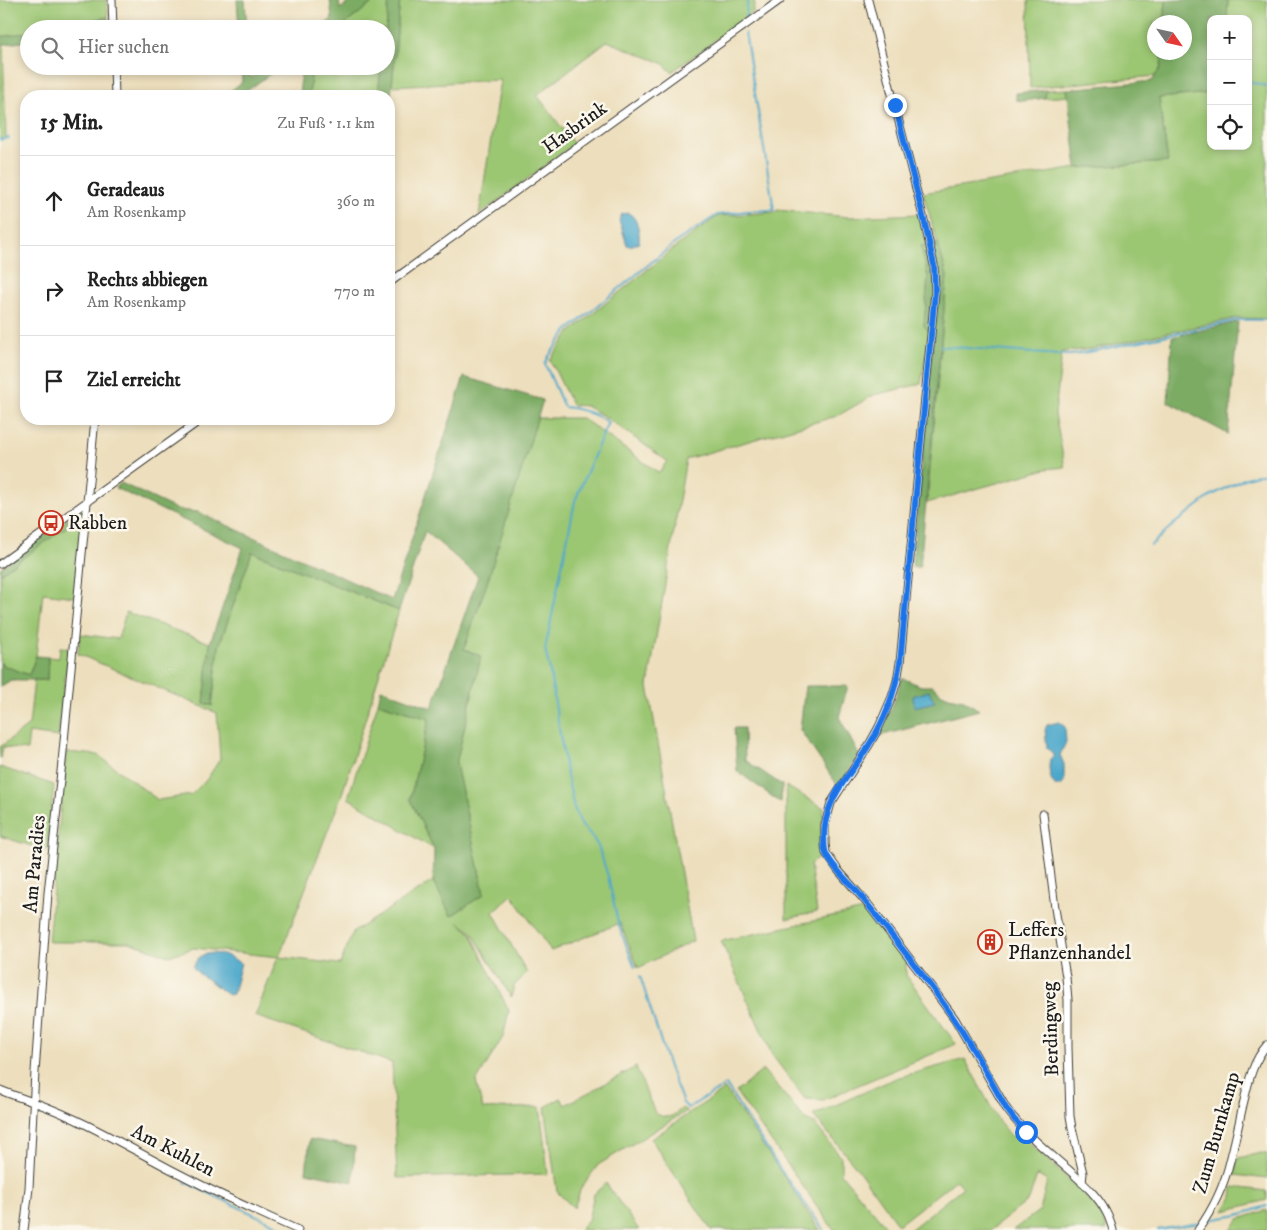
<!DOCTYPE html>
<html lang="de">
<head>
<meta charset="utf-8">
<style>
	:root { --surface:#fff; --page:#f6f6f6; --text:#222; --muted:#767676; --line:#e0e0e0 }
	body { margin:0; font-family:"IM FELL DW Pica",serif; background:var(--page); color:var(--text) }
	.controls { position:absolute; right:15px; top:15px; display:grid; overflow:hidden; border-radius:10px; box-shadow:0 2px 8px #0003 }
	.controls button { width:45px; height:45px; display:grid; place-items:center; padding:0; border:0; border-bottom:1px solid var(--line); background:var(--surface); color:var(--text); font:25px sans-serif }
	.compass { position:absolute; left:1147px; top:15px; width:45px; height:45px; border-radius:50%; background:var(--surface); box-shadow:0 2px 8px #0003; rotate:124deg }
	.stop { position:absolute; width:15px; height:15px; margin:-11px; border:4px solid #1a73e8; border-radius:50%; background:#fff }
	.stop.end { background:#1a73e8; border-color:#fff; box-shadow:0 1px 5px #0008 }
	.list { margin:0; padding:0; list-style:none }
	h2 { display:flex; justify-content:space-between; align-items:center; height:65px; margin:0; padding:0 20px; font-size:21px }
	h2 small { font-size:16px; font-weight:400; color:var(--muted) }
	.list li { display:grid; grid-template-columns:32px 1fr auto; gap:15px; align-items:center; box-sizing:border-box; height:90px; padding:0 20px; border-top:1px solid var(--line) }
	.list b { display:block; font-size:19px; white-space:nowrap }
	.list p { margin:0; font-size:16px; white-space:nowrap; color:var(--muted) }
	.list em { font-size:16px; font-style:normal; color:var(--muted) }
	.icon { flex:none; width:28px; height:28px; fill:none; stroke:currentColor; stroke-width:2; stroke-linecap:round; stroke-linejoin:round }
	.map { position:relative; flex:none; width:1267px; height:1230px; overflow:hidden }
	.search { position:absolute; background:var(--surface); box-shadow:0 2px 8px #0003; left:20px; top:20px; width:375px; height:55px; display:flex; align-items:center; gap:12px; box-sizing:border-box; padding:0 18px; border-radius:28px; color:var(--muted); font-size:19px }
	.panel { position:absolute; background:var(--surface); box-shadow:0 2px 8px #0003; left:20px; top:90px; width:375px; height:335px; border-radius:20px }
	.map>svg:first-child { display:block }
	.green { fill:#9bc672; stroke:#5c7147 }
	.forest { fill:#7cab64; stroke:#4c6440 }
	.water { fill:#4ca7ca; stroke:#346273 }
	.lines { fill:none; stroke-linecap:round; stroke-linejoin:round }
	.stream { stroke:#4ca7ca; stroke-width:2 }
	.minor-casing { stroke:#3b3934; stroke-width:9 }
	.minor { stroke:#fff; stroke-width:7 }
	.route { stroke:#1a73e8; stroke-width:6 }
	.labels { text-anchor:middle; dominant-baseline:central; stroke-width:5; stroke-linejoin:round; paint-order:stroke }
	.street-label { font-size:20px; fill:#1c1c1c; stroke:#fbf7ec }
	.poi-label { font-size:20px; fill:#1c1c1c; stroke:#fbf7ec; text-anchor:start }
</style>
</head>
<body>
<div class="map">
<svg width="1267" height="1230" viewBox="0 0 1267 1230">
	<rect width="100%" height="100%" fill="#fbf7ec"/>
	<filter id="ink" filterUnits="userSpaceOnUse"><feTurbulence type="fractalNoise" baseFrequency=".02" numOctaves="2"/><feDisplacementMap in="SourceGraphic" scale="10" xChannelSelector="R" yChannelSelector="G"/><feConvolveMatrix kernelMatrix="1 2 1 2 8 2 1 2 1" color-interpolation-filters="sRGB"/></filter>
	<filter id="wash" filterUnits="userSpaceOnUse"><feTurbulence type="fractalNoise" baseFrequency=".0096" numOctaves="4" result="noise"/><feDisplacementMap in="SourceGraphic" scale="20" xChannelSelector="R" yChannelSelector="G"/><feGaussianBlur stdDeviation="1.12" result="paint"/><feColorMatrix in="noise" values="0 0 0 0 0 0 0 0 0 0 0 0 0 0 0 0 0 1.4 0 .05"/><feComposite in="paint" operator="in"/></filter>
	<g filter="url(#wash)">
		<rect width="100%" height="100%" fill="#eddfbd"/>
		<!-- green -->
		<g class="green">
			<path d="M 0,0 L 107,0 L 108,17 L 45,29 L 29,29 L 29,32 L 0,37 Z"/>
			<path d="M 376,0 L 389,0 L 386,29 L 339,29 Z"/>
			<path d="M 400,0 L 755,0 L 753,12 L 672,72 L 662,63 L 607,41 L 537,95 L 574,144 L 479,215 L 500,80 L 392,86 Z"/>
			<path d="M 1028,0 L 1166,0 L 1164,22 L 1154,22 L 1154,52 L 1162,53 L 1161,67 L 1156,76 L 1030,88 Z"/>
			<path d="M 1228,0 L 1267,0 L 1267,319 L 1237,318 L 1092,349 L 1062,352 L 1055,414 L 1065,467 L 1046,469 L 927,503 L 947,276 L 923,193 L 1077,168 L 1168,162 L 1159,98 L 1211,93 L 1211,146 L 1248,146 L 1248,19 L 1227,19 Z"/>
			<path d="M 3,44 L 6,139 L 0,139 L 0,45 Z"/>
			<path d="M 312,66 L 381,66 L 378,96 L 309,96 Z"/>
			<path d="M 1067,89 L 1069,96 L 1045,98 L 1046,90 Z"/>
			<path d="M 777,210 L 849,217 L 919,214 L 927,245 L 921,246 L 928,277 L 924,326 L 930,332 L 921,384 L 874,395 L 837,416 L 686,459 L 648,686 L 693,941 L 638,968 L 620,923 L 551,951 L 512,895 L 493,912 L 527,973 L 514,986 L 511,997 L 471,931 L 458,922 L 470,932 L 509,1011 L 503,1037 L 476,1082 L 483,1109 L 540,1107 L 548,1174 L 397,1178 L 392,1063 L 255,1016 L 278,957 L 194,948 L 169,956 L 129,942 L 48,942 L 66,752 L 98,755 L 158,800 L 191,795 L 207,779 L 220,759 L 217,713 L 78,654 L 80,634 L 118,639 L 126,612 L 210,643 L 204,703 L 212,706 L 219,646 L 252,552 L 399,611 L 342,794 L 279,957 L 340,964 L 353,932 L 433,881 L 451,916 L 484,894 L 456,764 L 481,656 L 464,649 L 537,418 L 582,418 L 659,473 L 667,461 L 607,418 L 586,406 L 572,405 L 550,360 L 570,332 L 683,241 L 718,216 L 776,212 Z"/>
			<path d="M 84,508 L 75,597 L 43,593 L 36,656 L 29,675 L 2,665 L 0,662 L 0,574 L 71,523 L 68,518 Z"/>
			<path d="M 60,647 L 69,648 L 58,737 L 29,733 L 27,750 L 3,747 L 1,758 L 0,758 L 0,747 L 29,725 L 34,680 L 47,680 L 48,657 L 59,658 Z"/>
			<path d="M 378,703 L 429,719 L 410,799 L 434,849 L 348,798 Z"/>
			<path d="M 0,767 L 54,785 L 47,851 L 0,836 Z"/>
			<path d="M 786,786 L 824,808 L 821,830 L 823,855 L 810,864 L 817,912 L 786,919 Z"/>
			<path d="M 864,910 L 906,961 L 906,975 L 956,1044 L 823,1100 L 805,1099 L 772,1055 L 721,941 Z"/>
			<path d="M 965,1059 L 998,1120 L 1012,1137 L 1020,1135 L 1061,1172 L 1101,1212 L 1107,1230 L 1013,1230 L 1040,1210 L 1047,1181 L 1037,1175 L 1029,1200 L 991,1230 L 910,1230 L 963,1187 L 956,1180 L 898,1225 L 856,1167 L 813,1115 L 896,1078 Z"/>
			<path d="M 636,1067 L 655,1113 C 667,1120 673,1117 682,1108 L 687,1111 L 598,1165 L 581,1188 L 574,1208 L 557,1192 L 545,1107 L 561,1098 L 565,1105 Z"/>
			<path d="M 763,1070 L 805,1119 L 814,1123 L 841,1157 L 841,1174 L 889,1230 L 834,1230 L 736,1092 Z"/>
			<path d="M 725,1089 L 820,1230 L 711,1230 L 707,1224 L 651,1139 Z"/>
			<path d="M 1261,1153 L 1267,1154 L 1267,1179 L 1235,1175 L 1238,1158 Z"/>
			<path d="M 606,1183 L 639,1230 L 580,1230 L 588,1220 L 594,1194 Z"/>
			<path d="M 1233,1187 L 1267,1191 L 1267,1200 L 1224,1211 L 1232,1197 Z"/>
			<path d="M 1267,1210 L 1267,1230 L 1230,1230 L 1239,1219 Z"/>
		</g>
		<!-- forest -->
		<g class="forest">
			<path d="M 237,0 L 245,0 L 247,29 L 239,29 Z"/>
			<path d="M 330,0 L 339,0 L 340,9 L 352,0 L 376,0 L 339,29 L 318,29 L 332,19 Z"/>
			<path d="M 389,0 L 400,0 L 389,117 L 389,96 L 378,96 L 381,66 L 386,66 L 386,29 Z"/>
			<path d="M 1166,0 L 1228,0 L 1227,19 L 1211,19 L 1211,93 L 1159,98 L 1168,162 L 1077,168 L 1067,89 L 1152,81 L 1161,67 L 1162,53 L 1184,52 L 1184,22 L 1164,22 Z"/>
			<path d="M 108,17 L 109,29 L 45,29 Z"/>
			<path d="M 29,32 L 29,41 L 0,45 L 0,37 Z"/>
			<path d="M 241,66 L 249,66 L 251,78 L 267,66 L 281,66 L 240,96 L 224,96 L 242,82 Z"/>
			<path d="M 302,66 L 312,66 L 309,96 L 299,96 Z"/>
			<path d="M 1046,90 L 1045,98 L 1024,101 L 1016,100 L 1016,93 Z"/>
			<path d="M 938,243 L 947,276 L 920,567 L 912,567 L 933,336 L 924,326 L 928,277 L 921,246 Z"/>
			<path d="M 1238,322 L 1228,434 L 1168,402 L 1172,337 Z"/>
			<path d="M 464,377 L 543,400 L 487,583 L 464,649 L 481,656 L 456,764 L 484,894 L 451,916 L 433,881 L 434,849 L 410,799 L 429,719 L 378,703 L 381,689 L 432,708 L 478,576 L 425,531 L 399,611 L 252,552 L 219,646 L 212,706 L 204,703 L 210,643 L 243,548 L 115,488 L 121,483 L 178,510 L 198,512 L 392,600 Z"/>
			<path d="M 68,518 L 72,523 L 0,574 L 0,568 Z"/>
			<path d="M 36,656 L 48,657 L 47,680 L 11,680 L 0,687 L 0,662 L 2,665 L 29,675 Z"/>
			<path d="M 902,678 L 921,686 L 932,686 L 942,694 L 949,697 L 964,700 L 979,710 L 879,736 L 894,702 Z"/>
			<path d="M 805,686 L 848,686 L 839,717 L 859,755 L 838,786 L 800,730 Z"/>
			<path d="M 734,728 L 744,728 L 745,760 L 782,785 L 781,803 L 737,771 Z"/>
			<path d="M 310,1139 L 355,1147 L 353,1182 L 306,1172 Z"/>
		</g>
		<!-- water -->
		<g class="water">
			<path d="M 628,213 C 638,217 640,233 639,243 L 629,246 L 627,245 L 619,220 L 622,214 Z"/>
			<path d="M 929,691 L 935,702 L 914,707 L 913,696 Z"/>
			<path d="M 1059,722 L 1065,727 L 1066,742 L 1060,755 L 1064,764 L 1064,783 L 1062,785 L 1056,786 C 1049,780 1048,768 1050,759 L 1054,755 L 1047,748 L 1045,730 L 1047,725 Z"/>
			<path d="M 213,953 L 226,955 L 241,963 L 233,994 L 228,995 C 219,990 214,983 205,978 C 200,974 197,973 193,967 C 199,955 200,955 213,953 Z"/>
		</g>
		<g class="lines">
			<!-- stream -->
			<g class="stream">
				<path d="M 745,20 L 748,0"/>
				<path d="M 1248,82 L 1267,86"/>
				<path d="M 0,140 L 9,138"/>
				<path d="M 941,346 L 1059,355 L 1070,355 L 1094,351 L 1238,320 L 1267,320"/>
				<path d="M 1151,545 L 1174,524 L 1212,495 L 1244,479 L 1259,474 L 1267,474"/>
				<path d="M 635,967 L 621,932 L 617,918 L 608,876 L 598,846 L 591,835 L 582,826 L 574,808 L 566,771 L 549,666 L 545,650 L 575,501 L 608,422 C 595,414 579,408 564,407 L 545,364 L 549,356 L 567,331 L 679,240 L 717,215 L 748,211 L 774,210 L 745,32"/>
				<path d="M 640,976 L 669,1067 L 683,1103 L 688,1108 L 726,1085 L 780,1169 L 824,1230"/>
				<path d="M 185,1182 L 279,1226"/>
				<path d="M 1209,1220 L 1238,1215 L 1267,1206"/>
				<path d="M 1158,1230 L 1200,1223"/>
			</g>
		</g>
	</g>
	<g filter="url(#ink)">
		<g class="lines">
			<defs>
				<g id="minor">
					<path d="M 112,0 L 113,29"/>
					<path d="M 868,0 L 925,224 L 934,265 L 935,292 L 900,663 L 897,681 L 892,697 L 879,727 L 869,745 L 831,803 L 825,825 L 825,844 L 826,853 L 838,870 L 867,903 L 932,988 L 955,1019 L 1006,1108 C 1023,1132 1047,1151 1070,1171 C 1083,1183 1098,1196 1106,1212 C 1109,1217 1111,1224 1113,1230"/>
					<path d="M 114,66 L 115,96"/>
					<path d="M 389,283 L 780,0"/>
					<path d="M 0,564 L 202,419"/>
					<path d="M 1043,814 L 1055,908 L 1066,977 L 1068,1000 L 1068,1047 L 1070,1116 L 1072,1128 L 1083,1173 L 1082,1183"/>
					<path d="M 0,1090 C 12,1095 24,1099 36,1103 C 83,1120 126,1146 170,1169 C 212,1191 255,1211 298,1230"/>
					<path d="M 24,1230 L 29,1188 L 35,1072 L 48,893 L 62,762 L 95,419"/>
					<path d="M 1198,1230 C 1213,1209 1224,1186 1230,1161 C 1235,1142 1239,1123 1243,1105 C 1248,1084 1252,1062 1267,1045"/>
				</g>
			</defs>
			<!-- minor casing -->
			<use href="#minor" class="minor-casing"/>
			<!-- minor -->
			<use href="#minor" class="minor"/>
		</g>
	</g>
	<g class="lines" filter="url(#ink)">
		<!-- route -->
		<path class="route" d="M 895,105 L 925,224 L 934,265 L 935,292 L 900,663 C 895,692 885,720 869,745 C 856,767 833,790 827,816 C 824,825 823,845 826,854 C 832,865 846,880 855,889 C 866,902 876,915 886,928 C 909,958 933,987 954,1019 C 973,1047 989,1078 1006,1108 L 1014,1119 L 1026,1132"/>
	</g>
	<!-- icons -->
	<defs>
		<symbol id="bus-ring" viewBox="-11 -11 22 22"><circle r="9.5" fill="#fbf7ec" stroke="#c8321e" stroke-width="1.5"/><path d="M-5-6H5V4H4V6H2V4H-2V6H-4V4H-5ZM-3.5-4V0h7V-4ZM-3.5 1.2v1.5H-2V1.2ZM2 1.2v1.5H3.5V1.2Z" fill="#c8321e"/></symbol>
		<symbol id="building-ring" viewBox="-11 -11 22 22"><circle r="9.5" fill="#fbf7ec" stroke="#c8321e" stroke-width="1.5"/><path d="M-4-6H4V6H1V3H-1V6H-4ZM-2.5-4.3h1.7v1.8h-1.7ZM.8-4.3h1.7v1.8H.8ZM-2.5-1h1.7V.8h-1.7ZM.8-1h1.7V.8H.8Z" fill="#c8321e"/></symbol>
	</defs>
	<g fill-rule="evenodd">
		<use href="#bus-ring" x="37" y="509" width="28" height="28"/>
		<use href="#building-ring" x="976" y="928" width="28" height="28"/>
	</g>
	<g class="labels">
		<!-- street labels -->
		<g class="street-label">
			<text transform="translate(575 128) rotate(-36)">Hasbrink</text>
			<text transform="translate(35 864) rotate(-85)">Am Paradies</text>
			<text transform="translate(1051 1029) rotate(-92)">Berdingweg</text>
			<text transform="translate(1217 1133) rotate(-74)">Zum Burnkamp</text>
			<text transform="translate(173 1151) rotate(27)">Am Kuhlen</text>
		</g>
		<!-- poi labels -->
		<g class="poi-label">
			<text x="68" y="523">Rabben</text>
			<text x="1008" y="930">Leffers<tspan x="1008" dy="23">Pflanzenhandel</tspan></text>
		</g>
	</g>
</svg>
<div class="controls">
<button>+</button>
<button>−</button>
<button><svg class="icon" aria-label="locate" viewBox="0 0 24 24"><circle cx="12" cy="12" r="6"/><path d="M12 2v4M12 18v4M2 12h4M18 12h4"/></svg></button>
</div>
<svg class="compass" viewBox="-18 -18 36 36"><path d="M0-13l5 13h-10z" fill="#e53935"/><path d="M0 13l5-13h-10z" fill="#767676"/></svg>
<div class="stop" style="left:1026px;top:1132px"></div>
<div class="stop end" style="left:895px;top:105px"></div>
<div class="search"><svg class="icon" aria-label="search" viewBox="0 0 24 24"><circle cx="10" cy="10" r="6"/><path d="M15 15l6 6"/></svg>Hier suchen</div>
<section class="panel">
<h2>15 Min.<small>Zu Fuß · 1.1 km</small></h2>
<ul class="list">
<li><svg class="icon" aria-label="ahead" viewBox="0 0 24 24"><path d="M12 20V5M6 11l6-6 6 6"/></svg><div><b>Geradeaus</b><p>Am Rosenkamp</p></div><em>360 m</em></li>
<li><svg class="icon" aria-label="right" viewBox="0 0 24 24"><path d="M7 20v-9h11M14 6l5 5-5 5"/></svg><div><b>Rechts abbiegen</b><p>Am Rosenkamp</p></div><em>770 m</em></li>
<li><svg class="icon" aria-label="arrive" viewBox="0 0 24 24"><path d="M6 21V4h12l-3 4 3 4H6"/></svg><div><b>Ziel erreicht</b></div></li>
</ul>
</section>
</div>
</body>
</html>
